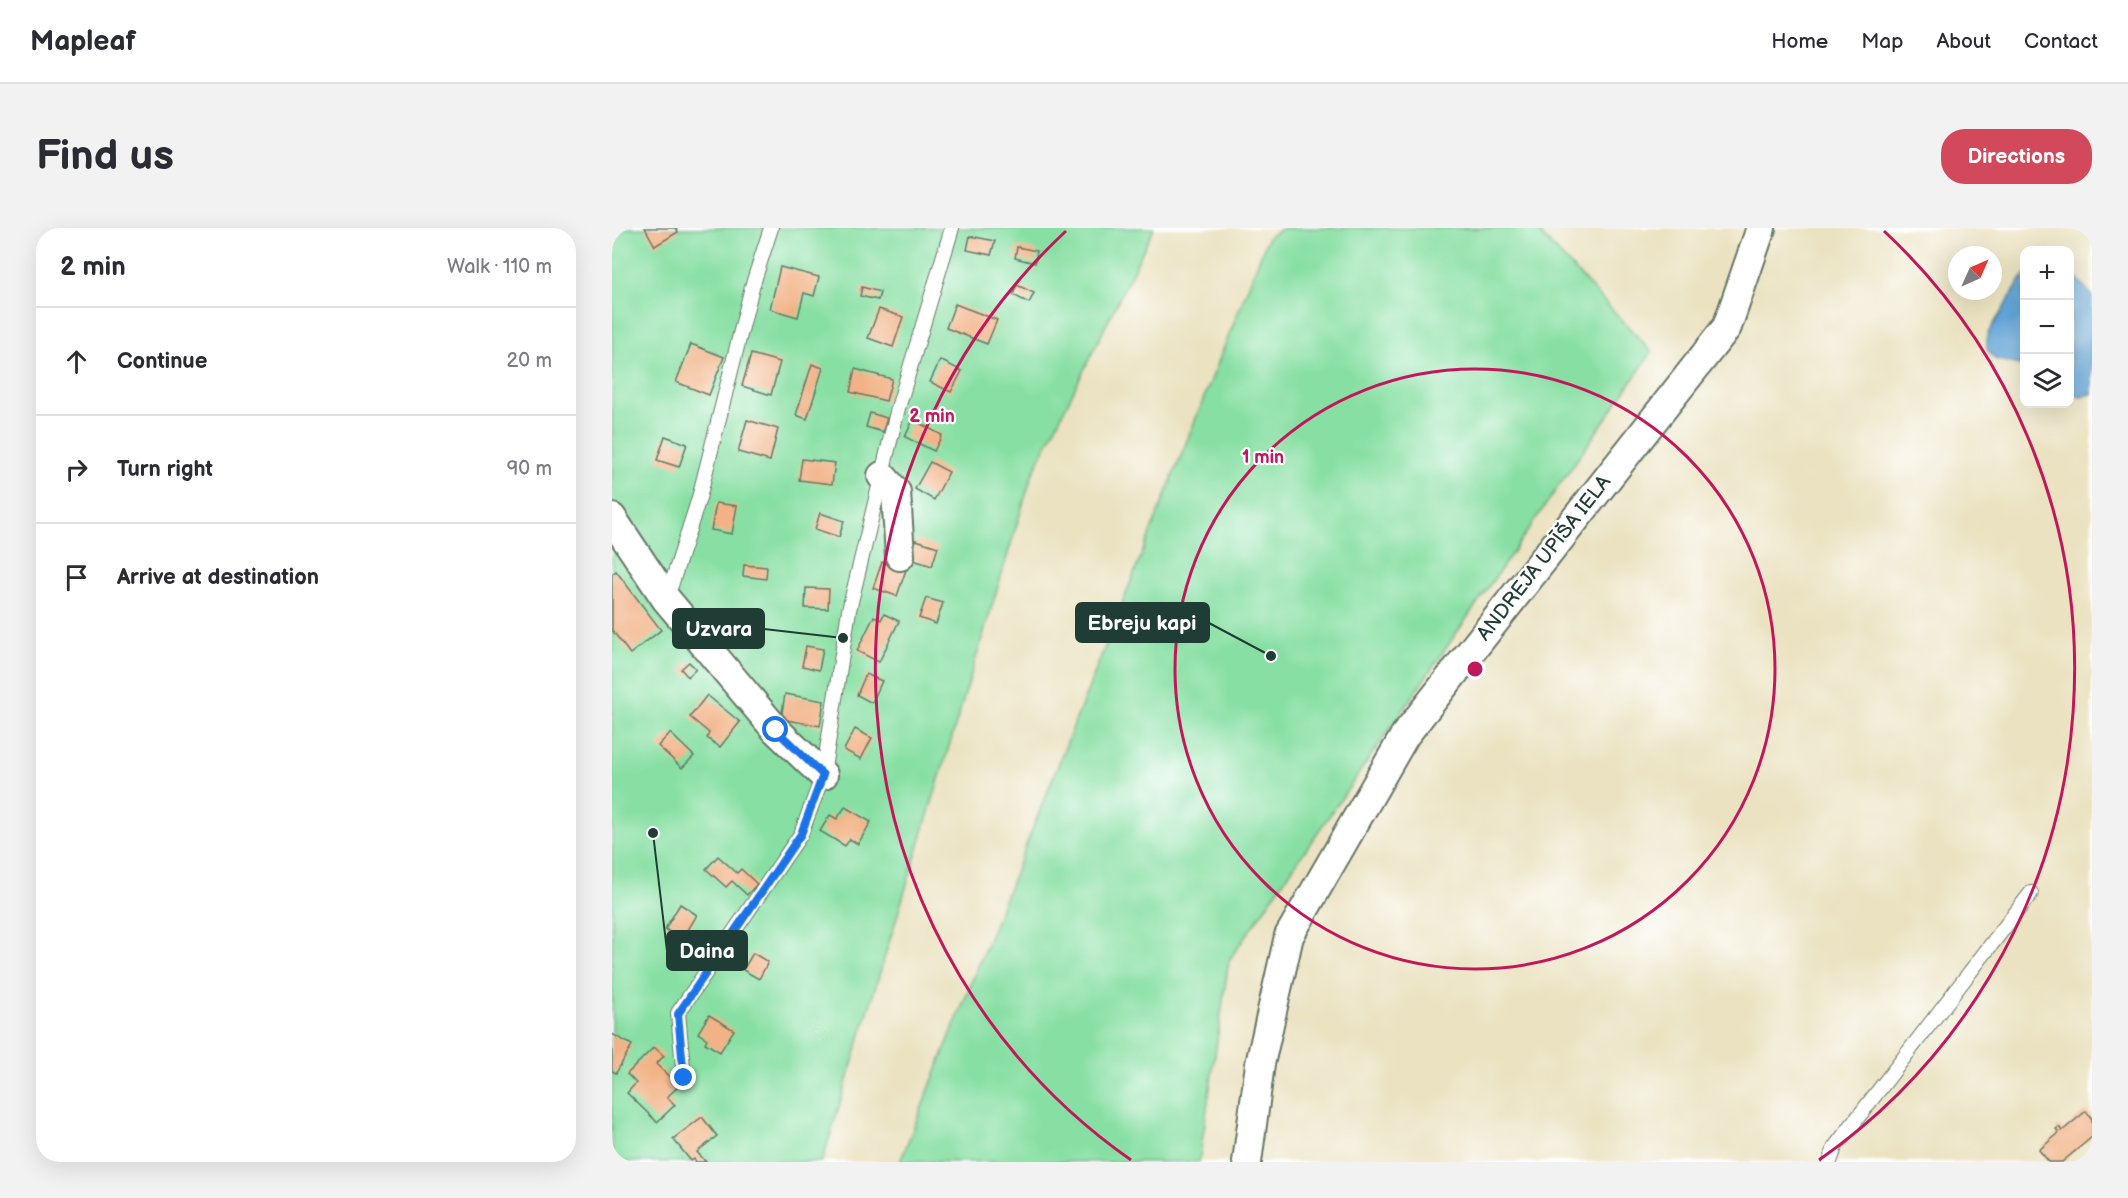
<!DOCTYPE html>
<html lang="en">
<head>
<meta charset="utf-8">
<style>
	:root { --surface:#fff; --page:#f2f2f3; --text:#2b2b33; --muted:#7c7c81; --line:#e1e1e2; --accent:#d1495b }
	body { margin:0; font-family:"Balsamiq Sans",sans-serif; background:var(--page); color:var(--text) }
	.controls { position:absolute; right:18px; top:18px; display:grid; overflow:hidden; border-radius:12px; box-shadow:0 6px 24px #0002 }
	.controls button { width:54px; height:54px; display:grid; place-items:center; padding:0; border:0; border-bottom:2px solid var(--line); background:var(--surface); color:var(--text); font:30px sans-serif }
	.compass { position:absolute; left:1336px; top:18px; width:54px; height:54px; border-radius:50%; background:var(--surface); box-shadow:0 6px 24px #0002; rotate:45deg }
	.stop { position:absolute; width:18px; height:18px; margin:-14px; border:4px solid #1a73e8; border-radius:50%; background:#fff }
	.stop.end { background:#1a73e8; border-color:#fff; box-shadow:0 2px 6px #0008 }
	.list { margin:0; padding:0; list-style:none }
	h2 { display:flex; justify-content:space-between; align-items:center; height:78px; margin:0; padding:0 24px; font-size:26px }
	h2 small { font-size:20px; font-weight:400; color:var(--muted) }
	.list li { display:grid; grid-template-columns:39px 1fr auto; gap:18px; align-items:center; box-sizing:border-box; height:108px; padding:0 24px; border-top:2px solid var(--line) }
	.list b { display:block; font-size:22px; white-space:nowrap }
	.list em { font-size:20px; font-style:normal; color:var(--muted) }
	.icon { flex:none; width:33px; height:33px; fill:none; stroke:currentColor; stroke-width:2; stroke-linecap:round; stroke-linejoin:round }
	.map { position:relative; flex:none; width:1480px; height:934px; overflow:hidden; border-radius:24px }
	header { display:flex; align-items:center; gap:36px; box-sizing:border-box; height:84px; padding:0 30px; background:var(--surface); border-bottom:2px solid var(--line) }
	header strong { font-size:28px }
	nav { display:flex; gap:33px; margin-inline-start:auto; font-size:21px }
	.intro { display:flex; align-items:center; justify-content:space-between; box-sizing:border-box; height:144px; padding:0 36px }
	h1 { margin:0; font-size:42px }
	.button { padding:15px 27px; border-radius:24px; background:var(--accent); color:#fff; font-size:21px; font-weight:700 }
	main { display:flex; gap:36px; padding:0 36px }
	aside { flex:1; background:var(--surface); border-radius:24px; box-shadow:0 6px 24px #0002 }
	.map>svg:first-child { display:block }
	.green { fill:#87dfa3; stroke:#538e6c; stroke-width:1.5 }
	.water { fill:#63a5d7; stroke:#417186; stroke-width:1.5 }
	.building { fill:#f2b286 }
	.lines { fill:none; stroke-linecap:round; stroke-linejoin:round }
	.lane-casing { stroke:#667765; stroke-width:16 }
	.street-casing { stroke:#667765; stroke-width:32 }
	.lane { stroke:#fff; stroke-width:14 }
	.street { stroke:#fff; stroke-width:28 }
	.route { stroke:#1a73e8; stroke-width:8 }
	.ring { fill:none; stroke:#c2185b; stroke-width:3 }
	.labels { text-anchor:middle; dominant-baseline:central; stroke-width:4.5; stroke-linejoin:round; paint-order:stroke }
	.street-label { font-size:20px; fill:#1f3d34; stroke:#fff }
	.centre { fill:#c2185b; stroke:#fff; stroke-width:3 }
	.ring-label { font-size:18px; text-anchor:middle; font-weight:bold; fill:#c2185b; stroke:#fff; stroke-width:4.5; stroke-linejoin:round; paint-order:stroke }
	.leader { fill:none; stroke:#1f3d34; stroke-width:2 }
	.callout-dot { fill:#1f3d34; stroke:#fff; stroke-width:2 }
	.callout { fill:#1f3d34; stroke:#1f3d34; stroke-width:2 }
	.callout-label { font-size:21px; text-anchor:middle; font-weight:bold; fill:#fff }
</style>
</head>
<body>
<header>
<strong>Mapleaf</strong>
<nav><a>Home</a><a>Map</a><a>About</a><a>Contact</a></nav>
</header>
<div class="intro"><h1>Find us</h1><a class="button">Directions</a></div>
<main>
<aside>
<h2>2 min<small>Walk · 110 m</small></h2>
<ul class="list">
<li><svg class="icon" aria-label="ahead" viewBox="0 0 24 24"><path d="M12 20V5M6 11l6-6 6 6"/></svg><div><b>Continue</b></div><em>20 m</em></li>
<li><svg class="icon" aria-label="right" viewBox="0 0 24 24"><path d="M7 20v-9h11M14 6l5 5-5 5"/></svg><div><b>Turn right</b></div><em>90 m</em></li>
<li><svg class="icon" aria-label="arrive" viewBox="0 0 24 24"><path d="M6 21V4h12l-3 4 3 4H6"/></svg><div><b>Arrive at destination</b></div></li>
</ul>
</aside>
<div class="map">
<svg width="1480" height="934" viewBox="0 0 1480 934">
	<rect width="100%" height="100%" fill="#fff"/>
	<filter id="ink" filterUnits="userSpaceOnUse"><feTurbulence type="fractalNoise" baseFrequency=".0167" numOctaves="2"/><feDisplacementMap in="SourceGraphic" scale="12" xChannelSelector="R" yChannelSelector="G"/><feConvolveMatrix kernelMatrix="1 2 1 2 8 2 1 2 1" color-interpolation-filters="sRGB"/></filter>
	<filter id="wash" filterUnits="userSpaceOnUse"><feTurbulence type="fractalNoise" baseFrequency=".008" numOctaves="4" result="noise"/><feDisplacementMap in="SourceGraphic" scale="24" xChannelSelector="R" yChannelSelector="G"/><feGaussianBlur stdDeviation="1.35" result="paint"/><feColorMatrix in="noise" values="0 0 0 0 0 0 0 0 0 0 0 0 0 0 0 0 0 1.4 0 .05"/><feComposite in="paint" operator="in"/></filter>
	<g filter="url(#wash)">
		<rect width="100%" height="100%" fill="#ebe2c1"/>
		<!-- green -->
		<g class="green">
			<path d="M 0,0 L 542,0 L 420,247 L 210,934 L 0,934 Z"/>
			<path d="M 672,0 L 923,0 L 1040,124 L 617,732 L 587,934 L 288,934 L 656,9 Z"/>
		</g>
		<!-- water -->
		<g class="water">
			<path d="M 1458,43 L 1480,67 L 1480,166 L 1467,169 L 1458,163 Z"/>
			<path d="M 1412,47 L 1412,138 L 1383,131 L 1375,121 L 1375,107 Z"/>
		</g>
		<g id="blocks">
			<!-- building -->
			<g class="building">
				<path d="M 33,0 L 64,0 L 66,4 L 43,18 Z"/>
				<path d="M 358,8 L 383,13 L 379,27 L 355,22 Z"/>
				<path d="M 405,19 L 425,23 L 423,35 L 403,30 Z"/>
				<path d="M 168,39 L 207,49 L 202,68 L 192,65 L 186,89 L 158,81 Z"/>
				<path d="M 405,57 L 422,65 L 417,75 L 401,67 Z"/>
				<path d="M 250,59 L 268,64 L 266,72 L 248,68 Z"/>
				<path d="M 343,76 L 385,92 L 375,116 L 334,100 Z"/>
				<path d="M 267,81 L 291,89 L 281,119 L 256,110 Z"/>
				<path d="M 79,116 L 112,129 L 97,167 L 64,154 Z"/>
				<path d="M 139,126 L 168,134 L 159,167 L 130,158 Z"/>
				<path d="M 328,132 L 350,143 L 339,164 L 318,154 Z"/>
				<path d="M 200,136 L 211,140 L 195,191 L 184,187 Z"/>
				<path d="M 243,141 L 280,151 L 274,173 L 238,164 Z"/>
				<path d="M 258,185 L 275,190 L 271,204 L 254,199 Z"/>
				<path d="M 135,192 L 166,201 L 158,233 L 126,224 Z"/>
				<path d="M 301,192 L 330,207 L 322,223 L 293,209 Z"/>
				<path d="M 53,208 L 75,216 L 67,239 L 45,232 Z"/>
				<path d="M 190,231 L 223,235 L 220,256 L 187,252 Z"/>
				<path d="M 318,234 L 337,244 L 322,272 L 303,261 Z"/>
				<path d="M 104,275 L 125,278 L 120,306 L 99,302 Z"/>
				<path d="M 208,285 L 232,293 L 227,309 L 203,301 Z"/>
				<path d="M 304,312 L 326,319 L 320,338 L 298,331 Z"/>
				<path d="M 270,334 L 294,342 L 285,368 L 261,360 Z"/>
				<path d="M 132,337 L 155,339 L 154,351 L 131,348 Z"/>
				<path d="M 4,343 L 49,402 L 18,426 L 0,402 L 0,346 Z"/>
				<path d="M 194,360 L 217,361 L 216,381 L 193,380 Z"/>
				<path d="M 314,370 L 331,375 L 324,396 L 307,390 Z"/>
				<path d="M 272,386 L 287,393 L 267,434 L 245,423 L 262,388 L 269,392 Z"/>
				<path d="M 194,418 L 211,421 L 207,442 L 190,438 Z"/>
				<path d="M 77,434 L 84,441 L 76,449 L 69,441 Z"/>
				<path d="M 254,446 L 270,453 L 260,475 L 245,467 Z"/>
				<path d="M 173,466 L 212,473 L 208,498 L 169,491 Z"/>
				<path d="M 95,467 L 128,494 L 108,519 L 95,510 L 97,505 L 78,489 Z"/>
				<path d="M 243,501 L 260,510 L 249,531 L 232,522 Z"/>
				<path d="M 58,505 L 82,528 L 70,540 L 46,518 Z"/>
				<path d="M 233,579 L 259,594 L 246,616 L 238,611 L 233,618 L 208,603 L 218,587 L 225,591 Z"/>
				<path d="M 106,628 L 125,645 L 129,641 L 145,656 L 135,667 L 120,653 L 114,659 L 94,641 Z"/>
				<path d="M 68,676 L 85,687 L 70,712 L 53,701 Z"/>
				<path d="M 141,725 L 156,734 L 147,751 L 131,742 Z"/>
				<path d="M 97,787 L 122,802 L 108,824 L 93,815 L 95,811 L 86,805 Z"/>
				<path d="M 0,806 L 20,817 L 4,845 L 0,843 Z"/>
				<path d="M 42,819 L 52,828 L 44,836 L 67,858 L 55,869 L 63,877 L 45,894 L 15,865 L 24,855 L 15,846 Z"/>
				<path d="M 1474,883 L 1480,891 L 1480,909 L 1450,934 L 1437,934 L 1427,922 L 1447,905 L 1444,901 L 1447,899 L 1450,903 Z"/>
				<path d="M 90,889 L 105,908 L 85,924 L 94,934 L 84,934 L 82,931 L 79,933 L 61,911 Z"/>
			</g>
		</g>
	</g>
	<g filter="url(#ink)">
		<use href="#blocks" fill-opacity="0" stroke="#667765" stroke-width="1.5"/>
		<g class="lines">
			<defs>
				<g id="lane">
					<path d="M 55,370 L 87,270 L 140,59 L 159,0"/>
					<path d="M 72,850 L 66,785 L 189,606 L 211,547 L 237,382 L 286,180 L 340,0"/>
					<path d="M 1218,934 L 1223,919 L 1419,665"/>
				</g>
				<g id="street">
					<path d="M 270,248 L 284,264 L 288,328"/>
					<path d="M 0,290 L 54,371 L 164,502 L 211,547"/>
					<path d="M 635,934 L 648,836 L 677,708 L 793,507 L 1115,99 L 1149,0"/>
				</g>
			</defs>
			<!-- lane casing -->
			<use href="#lane" class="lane-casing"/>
			<!-- street casing -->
			<use href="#street" class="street-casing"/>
			<!-- lane -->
			<use href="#lane" class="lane"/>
			<!-- street -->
			<use href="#street" class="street"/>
		</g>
	</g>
	<g class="lines" filter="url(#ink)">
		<!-- route -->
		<path class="route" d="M 72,850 L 66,786 L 189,606 L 211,547 L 164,502"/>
	</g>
	<!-- distance rings -->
	<g class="ring">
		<circle cx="863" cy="441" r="300"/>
		<path d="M519 932A599 599 0 0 1 454 3M1272 3A599 599 0 0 1 1207 932"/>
	</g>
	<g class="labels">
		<!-- street labels -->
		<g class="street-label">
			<text transform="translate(932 330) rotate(-52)">ANDREJA UPĪŠA IELA</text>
		</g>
	</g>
	<circle cx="863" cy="441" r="9" class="centre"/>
	<g class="ring-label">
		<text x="320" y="194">2 min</text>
		<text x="651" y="235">1 min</text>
	</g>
	<!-- callouts -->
	<path class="leader" d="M659 428L597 395M231 410L152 401M41 605L55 723"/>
	<g class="callout-dot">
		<circle cx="659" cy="428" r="6"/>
		<circle cx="231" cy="410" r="6"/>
		<circle cx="41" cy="605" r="6"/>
	</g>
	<g class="callout">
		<rect x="464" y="375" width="133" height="39" rx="6"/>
		<rect x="61" y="381" width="91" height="39" rx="6"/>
		<rect x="55" y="703" width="80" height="39" rx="6"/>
	</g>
	<g class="callout-label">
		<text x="530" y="402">Ebreju kapi</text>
		<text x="107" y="408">Uzvara</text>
		<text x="95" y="730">Daina</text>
	</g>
</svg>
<div class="controls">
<button>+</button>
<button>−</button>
<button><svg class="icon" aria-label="layers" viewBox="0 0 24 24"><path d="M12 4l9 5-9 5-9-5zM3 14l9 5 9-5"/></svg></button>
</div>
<svg class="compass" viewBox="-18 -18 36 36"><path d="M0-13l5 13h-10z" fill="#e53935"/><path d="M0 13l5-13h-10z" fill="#7c7c81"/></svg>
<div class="stop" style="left:164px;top:502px"></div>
<div class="stop end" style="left:72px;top:850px"></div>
</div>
</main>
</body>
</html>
